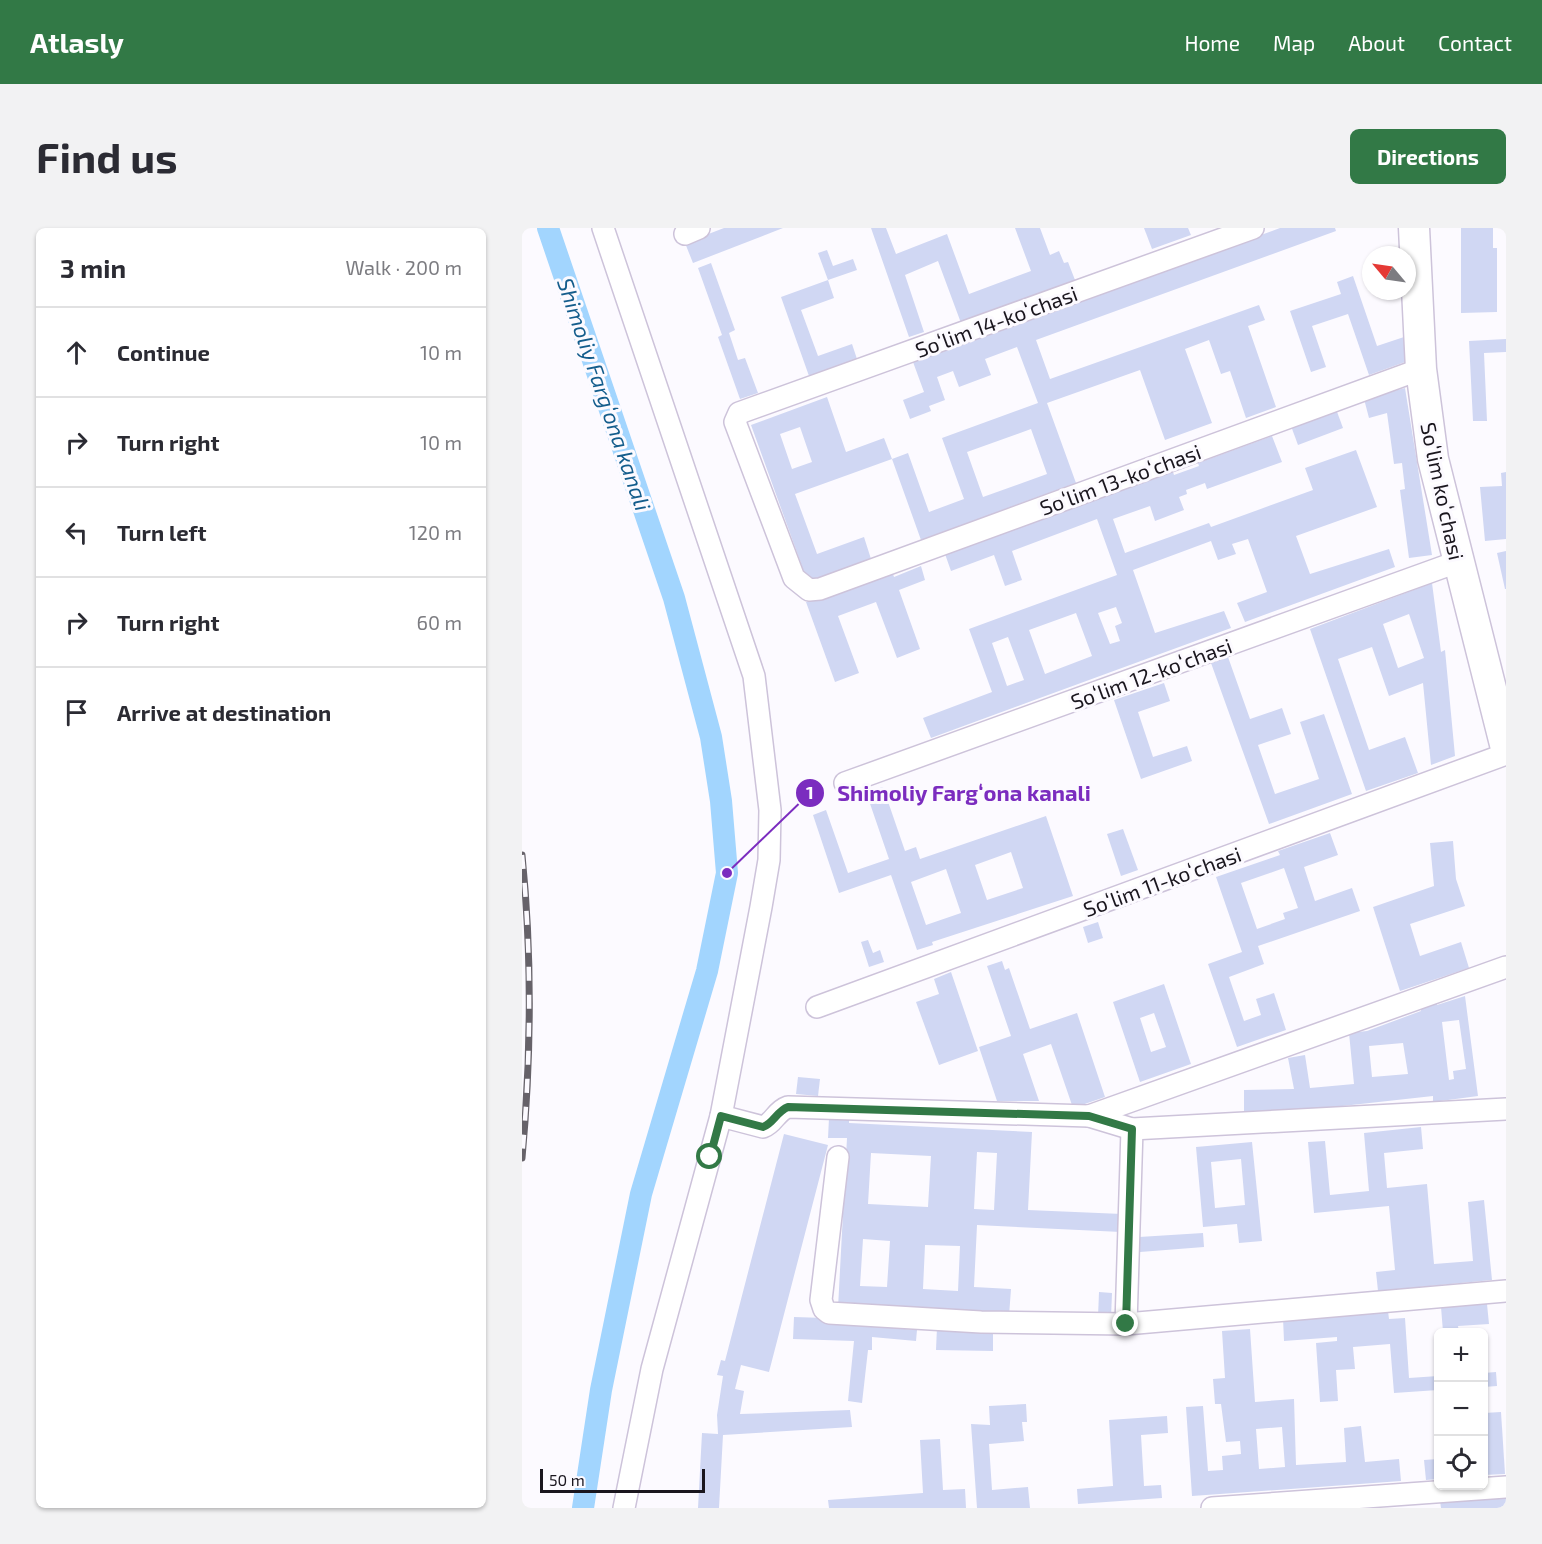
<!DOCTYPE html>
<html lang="en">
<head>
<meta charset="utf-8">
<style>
	:root { --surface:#fff; --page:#f2f2f3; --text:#2b2b33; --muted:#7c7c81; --line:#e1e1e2; --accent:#327946 }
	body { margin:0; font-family:"Exo 2",sans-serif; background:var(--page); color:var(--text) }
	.controls { position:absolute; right:18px; bottom:18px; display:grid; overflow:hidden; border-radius:9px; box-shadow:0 2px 4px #0004 }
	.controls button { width:54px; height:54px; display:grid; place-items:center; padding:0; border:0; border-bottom:2px solid var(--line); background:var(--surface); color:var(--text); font:30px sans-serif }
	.compass { position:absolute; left:840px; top:18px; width:54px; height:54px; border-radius:50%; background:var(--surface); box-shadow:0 2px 4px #0004; rotate:299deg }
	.scale { position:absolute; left:18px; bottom:15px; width:165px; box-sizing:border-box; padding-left:6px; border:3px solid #1a161e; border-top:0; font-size:16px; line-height:21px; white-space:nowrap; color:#1a161e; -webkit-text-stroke:4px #fcfaff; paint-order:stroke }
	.stop { position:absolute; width:18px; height:18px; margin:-14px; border:4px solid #327946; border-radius:50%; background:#fff }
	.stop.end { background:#327946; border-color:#fff; box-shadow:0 2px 6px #0008 }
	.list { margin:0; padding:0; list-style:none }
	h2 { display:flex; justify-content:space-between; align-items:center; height:78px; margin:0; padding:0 24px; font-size:26px }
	h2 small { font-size:20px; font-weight:400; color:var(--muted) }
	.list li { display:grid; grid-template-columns:39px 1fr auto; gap:18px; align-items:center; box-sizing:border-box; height:90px; padding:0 24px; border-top:2px solid var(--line) }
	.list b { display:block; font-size:22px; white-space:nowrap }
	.list em { font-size:20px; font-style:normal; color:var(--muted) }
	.icon { flex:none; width:33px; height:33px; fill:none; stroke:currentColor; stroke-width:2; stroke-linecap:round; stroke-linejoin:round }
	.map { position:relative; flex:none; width:984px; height:1280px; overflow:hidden; border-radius:9px }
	header { display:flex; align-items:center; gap:36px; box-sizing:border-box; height:84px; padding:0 30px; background:var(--accent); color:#fff }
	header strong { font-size:28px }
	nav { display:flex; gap:33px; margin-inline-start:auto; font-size:21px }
	.intro { display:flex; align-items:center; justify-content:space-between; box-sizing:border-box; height:144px; padding:0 36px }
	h1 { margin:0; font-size:42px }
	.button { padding:15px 27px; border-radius:9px; background:var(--accent); color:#fff; font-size:21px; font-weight:700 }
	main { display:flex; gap:36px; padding:0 36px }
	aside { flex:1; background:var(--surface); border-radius:9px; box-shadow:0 2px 4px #0004 }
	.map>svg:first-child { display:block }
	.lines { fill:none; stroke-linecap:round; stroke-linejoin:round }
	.canal { stroke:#a2d5fe; stroke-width:22 }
	.building { fill:#d0d7f3; fill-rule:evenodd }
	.street-casing { stroke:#cdc3da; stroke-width:24 }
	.secondary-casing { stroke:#cdc3da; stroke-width:33 }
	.street { stroke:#fff; stroke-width:21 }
	.secondary { stroke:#fff; stroke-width:30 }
	.rail-casing { stroke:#666269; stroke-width:7 }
	.rail { stroke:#fcfaff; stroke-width:4.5; stroke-dasharray:14; stroke-linecap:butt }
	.route { stroke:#327946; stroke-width:8 }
	.labels { text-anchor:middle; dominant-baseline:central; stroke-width:6; stroke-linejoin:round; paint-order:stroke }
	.street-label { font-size:21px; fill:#1a161e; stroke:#fcfaff }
	.water-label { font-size:22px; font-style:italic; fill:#145d8c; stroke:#fcfaff }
	.leader { fill:none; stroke:#7b2cbf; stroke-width:2 }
	.callout-dot { fill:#7b2cbf; stroke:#fcfaff; stroke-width:2 }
	.mark-label { font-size:18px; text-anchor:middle; font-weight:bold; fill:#fff }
	.callout-label { font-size:22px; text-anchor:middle; font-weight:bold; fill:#7b2cbf; stroke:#fcfaff; stroke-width:6; stroke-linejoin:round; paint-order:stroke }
</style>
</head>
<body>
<header>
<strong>Atlasly</strong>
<nav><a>Home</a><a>Map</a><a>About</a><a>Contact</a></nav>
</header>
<div class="intro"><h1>Find us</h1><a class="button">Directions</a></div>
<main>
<aside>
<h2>3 min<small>Walk · 200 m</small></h2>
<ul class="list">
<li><svg class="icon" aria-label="ahead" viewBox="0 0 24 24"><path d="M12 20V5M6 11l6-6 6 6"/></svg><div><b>Continue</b></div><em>10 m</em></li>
<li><svg class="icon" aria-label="right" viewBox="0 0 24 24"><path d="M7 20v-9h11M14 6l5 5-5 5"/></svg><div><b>Turn right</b></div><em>10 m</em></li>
<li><svg class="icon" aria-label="left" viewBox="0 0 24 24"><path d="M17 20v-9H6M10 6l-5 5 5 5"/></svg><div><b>Turn left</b></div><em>120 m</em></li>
<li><svg class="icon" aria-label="right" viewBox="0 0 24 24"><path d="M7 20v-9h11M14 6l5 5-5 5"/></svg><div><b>Turn right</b></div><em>60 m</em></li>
<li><svg class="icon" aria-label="arrive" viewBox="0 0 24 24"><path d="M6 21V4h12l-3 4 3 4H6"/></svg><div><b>Arrive at destination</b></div></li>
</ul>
</aside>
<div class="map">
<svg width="984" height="1280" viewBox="0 0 984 1280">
	<rect width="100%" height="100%" fill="#fcfaff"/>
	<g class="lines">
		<!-- canal -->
		<path class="canal" d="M 26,0 L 152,370 L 189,509 L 199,573 L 205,645 L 185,743 L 119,966 L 79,1162 L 61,1280"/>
	</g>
	<!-- building -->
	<g class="building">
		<path d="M 202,0 L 261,0 L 171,35 L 163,15 Z"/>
		<path d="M 349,0 L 364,0 L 374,26 L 425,6 L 447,66 L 509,43 L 493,0 L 518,0 L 528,27 L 537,23 L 542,35 L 546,34 L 553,52 L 439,95 L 416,33 L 383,47 L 402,104 L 387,109 Z"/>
		<path d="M 622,0 L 666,0 L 669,7 L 630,21 Z"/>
		<path d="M 758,0 L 813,0 L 814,3 L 514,112 L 528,151 L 737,77 L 743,92 L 726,98 L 754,179 L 724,190 L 708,143 L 699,146 L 687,112 L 663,121 L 690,195 L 643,212 L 618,142 L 525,175 L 554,255 L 399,312 L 370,231 L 273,266 L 295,326 L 342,309 L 349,331 L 286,355 L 229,197 L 305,169 L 324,224 L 362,210 L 370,231 L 386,225 L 407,284 L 442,271 L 420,210 L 516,175 L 495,119 L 463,131 L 469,147 L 437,159 L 431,143 L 415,149 L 423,172 L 407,178 L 409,183 L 388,191 L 381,172 L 402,164 L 391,134 ZM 278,199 L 290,234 L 270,241 L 258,206 ZM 509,201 L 525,246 L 461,269 L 445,224 Z"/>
		<path d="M 939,0 L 971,0 L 971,20 L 975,20 L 975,84 L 939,85 Z"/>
		<path d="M 305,22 L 311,38 L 331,31 L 335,42 L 306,52 L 296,25 Z"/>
		<path d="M 189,35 L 213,102 L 207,105 L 216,132 L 223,130 L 236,165 L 218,171 L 196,109 L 200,107 L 176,40 Z"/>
		<path d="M 831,48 L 855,118 L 882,109 L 883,134 L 847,147 L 826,86 L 790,98 L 804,139 L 789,144 L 768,83 L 819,66 L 815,54 Z"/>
		<path d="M 306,52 L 312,70 L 279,82 L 296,128 L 330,116 L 335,131 L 287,148 L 259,69 Z"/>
		<path d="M 984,111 L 984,124 L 962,125 L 965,193 L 951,193 L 947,113 Z"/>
		<path d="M 883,160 L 910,327 L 887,330 L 878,262 L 883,261 L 880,235 L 872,236 L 865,185 L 847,190 L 842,171 Z"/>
		<path d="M 814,181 L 821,200 L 776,217 L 769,198 Z"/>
		<path d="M 750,208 L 760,234 L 685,261 L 683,255 L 664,262 L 665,266 L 657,269 L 662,282 L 633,293 L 628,278 L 591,291 L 603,325 L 687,295 L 689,299 L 791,262 L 783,240 L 834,222 L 855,279 L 774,308 L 788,346 L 867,321 L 873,339 L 723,394 L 715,375 L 745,364 L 726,311 L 710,316 L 714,326 L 696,332 L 689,313 L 611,342 L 633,405 L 702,383 L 709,400 L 409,510 L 401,490 L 470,464 L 447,401 L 595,347 L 575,291 L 490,323 L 500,352 L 483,358 L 472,327 L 429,343 L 423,326 L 649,238 L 652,247 L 677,238 L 676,235 ZM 594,379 L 600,395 L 593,398 L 598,413 L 588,416 L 576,385 ZM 554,385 L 570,428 L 523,446 L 507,402 ZM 486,409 L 502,452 L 485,458 L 470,415 Z"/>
		<path d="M 984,244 L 984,311 L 963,313 L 958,259 L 980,258 L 979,245 Z"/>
		<path d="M 984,323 L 984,361 L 983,361 L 975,325 Z"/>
		<path d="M 399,338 L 403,352 L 377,362 L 398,421 L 375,430 L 354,374 L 316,388 L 337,445 L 313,454 L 284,374 L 370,343 L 372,349 Z"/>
		<path d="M 910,355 L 919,424 L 923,422 L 933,528 L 909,537 L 901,455 L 867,468 L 850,419 L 816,431 L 847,522 L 883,509 L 896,545 L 844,563 L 788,401 ZM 887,386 L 902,430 L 876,440 L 861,396 Z"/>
		<path d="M 706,429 L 728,491 L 760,480 L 769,506 L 736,517 L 753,566 L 797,551 L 778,494 L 802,486 L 830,566 L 747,596 L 689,435 Z"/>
		<path d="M 642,455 L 648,473 L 616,484 L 631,529 L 665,518 L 670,533 L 619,551 L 592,472 Z"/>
		<path d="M 361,559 L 383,623 L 394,619 L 398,631 L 524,588 L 551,668 L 410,714 L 411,717 L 395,722 L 369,647 L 317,665 L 291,587 L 304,582 L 326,645 L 367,631 L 344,564 ZM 489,624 L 501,660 L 465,672 L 453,637 ZM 424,641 L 439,685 L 404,697 L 389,654 Z"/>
		<path d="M 601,601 L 616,642 L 599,648 L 585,606 Z"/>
		<path d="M 808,605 L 816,627 L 782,639 L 793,673 L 830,660 L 838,683 L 736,718 L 742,736 L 707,749 L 722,793 L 739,787 L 734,771 L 752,765 L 764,802 L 715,819 L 686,736 L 720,724 L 694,649 L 758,627 L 756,623 ZM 762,640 L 776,680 L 761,685 L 763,691 L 735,701 L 719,655 Z"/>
		<path d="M 931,613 L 934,651 L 943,678 L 888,696 L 898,728 L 939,714 L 947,740 L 878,763 L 851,679 L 912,658 L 908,615 Z"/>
		<path d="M 576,694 L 581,710 L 566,715 L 561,699 Z"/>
		<path d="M 346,712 L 351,725 L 358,722 L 362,734 L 347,739 L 339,714 Z"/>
		<path d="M 480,733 L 483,742 L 487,740 L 508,801 L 555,785 L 583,869 L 551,880 L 529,816 L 501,826 L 517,873 L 475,873 L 457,819 L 489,808 L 465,738 Z"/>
		<path d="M 429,744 L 456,823 L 417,837 L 394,774 L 417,766 L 412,751 Z"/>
		<path d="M 642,756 L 669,836 L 618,854 L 591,774 ZM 632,785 L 644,819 L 629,824 L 618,790 Z"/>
		<path d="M 943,768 L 956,868 L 911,874 L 911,868 L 775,883 L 722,883 L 722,862 L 772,861 L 766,830 L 783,827 L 788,860 L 832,856 L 827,805 L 845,803 L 899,783 L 898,775 L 914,772 L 915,777 ZM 937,792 L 944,841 L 931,843 L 932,851 L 927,852 L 920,794 ZM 881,815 L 886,846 L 850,849 L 847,818 Z"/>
		<path d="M 276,849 L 298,851 L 296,868 L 274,866 Z"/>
		<path d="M 307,890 L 327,891 L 327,895 L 510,904 L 506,982 L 600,986 L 599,1004 L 455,997 L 452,1059 L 489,1061 L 487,1088 L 316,1080 L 325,910 L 306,910 ZM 455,924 L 475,925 L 472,982 L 452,981 ZM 349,925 L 409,928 L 406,979 L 346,976 ZM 341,1011 L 368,1013 L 365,1059 L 338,1058 ZM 403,1017 L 438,1018 L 436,1063 L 401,1061 Z"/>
		<path d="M 899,899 L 901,921 L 862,925 L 865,960 L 905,956 L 912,1036 L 951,1033 L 946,974 L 962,972 L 970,1052 L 856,1063 L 854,1044 L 873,1042 L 867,978 L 792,985 L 786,914 L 803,913 L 808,967 L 847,963 L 842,905 Z"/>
		<path d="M 262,906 L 306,917 L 247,1144 L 219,1137 L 213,1161 L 222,1163 L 218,1186 L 328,1182 L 330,1199 L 201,1207 L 197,1280 L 176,1280 L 180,1205 L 196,1206 L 195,1187 L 201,1148 L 195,1147 L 199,1132 L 203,1133 Z"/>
		<path d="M 730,914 L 740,1013 L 717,1015 L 715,996 L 681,999 L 674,919 ZM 719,931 L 723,977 L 693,980 L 689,934 Z"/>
		<path d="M 681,1005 L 682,1019 L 618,1024 L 617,1009 Z"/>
		<path d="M 577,1064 L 590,1065 L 589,1090 L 576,1089 Z"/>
		<path d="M 965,1076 L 967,1096 L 936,1098 L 937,1104 L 921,1104 L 919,1079 Z"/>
		<path d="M 866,1083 L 867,1091 L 883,1090 L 887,1150 L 916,1148 L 916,1162 L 872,1165 L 868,1116 L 831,1119 L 833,1141 L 814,1142 L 816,1173 L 798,1174 L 794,1115 L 815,1113 L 815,1109 L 762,1113 L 761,1090 Z"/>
		<path d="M 272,1089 L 334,1091 L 333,1097 L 395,1102 L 394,1113 L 350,1109 L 350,1122 L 346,1122 L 340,1175 L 326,1173 L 332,1113 L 271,1111 Z"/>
		<path d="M 415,1099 L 471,1100 L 471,1123 L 414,1122 Z"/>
		<path d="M 728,1101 L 733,1174 L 772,1171 L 774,1237 L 824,1234 L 822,1200 L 839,1198 L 843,1234 L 877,1231 L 879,1253 L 670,1268 L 664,1179 L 681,1178 L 686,1243 L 701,1242 L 700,1228 L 719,1226 L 718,1213 L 704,1214 L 699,1176 L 693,1176 L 691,1151 L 703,1150 L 700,1103 ZM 760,1199 L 763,1239 L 737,1241 L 734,1201 Z"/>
		<path d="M 974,1144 L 975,1158 L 962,1159 L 962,1145 Z"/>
		<path d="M 504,1176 L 505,1194 L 500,1194 L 502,1213 L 467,1216 L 470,1262 L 506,1259 L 508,1280 L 455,1280 L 449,1196 L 468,1197 L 467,1178 Z"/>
		<path d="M 979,1184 L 983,1246 L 962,1247 L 962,1185 Z"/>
		<path d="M 645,1188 L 646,1205 L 619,1207 L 622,1258 L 639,1257 L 640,1270 L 556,1276 L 555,1261 L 591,1258 L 587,1192 Z"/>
		<path d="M 418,1211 L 421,1262 L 443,1261 L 444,1280 L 307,1280 L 306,1272 L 401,1265 L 398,1212 Z"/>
		<path d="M 916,1231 L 916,1251 L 904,1252 L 902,1232 Z"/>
		<path d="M 984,1269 L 984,1280 L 919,1280 L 918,1273 Z"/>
	</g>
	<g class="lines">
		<defs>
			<g id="street">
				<path d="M 81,0 L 232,448 L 248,582 L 247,632 L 239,679 L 199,888 L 130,1141 L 102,1280"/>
				<path d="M 731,0 L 217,185 L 213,194 L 272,350 L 287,362 L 298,361 L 899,141"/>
				<path d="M 163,6 L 177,0"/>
				<path d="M 323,555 L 935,334"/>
				<path d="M 295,779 L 984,526"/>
				<path d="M 984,881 L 610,901 L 604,1096 L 984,1063"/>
				<path d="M 199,888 L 241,899 C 252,895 254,883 266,879 L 567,888 L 610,901"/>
				<path d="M 567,888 L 984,739"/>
				<path d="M 316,929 L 299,1072 L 302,1081 L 307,1085 L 459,1094 L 604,1096"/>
				<path d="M 690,1280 L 984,1259"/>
			</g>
			<path id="secondary" d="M 892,0 L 899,141 L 911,231 L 984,520"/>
		</defs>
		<!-- street casing -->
		<use href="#street" class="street-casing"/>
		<!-- secondary casing -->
		<use href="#secondary" class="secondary-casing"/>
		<!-- street -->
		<use href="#street" class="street"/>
		<!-- secondary -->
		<use href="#secondary" class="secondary"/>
		<defs>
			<path id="rail" d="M 0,627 C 10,726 9,832 0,930"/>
		</defs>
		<!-- rail casing -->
		<use href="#rail" class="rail-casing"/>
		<!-- rail -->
		<use href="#rail" class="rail"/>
	</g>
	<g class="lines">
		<!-- route -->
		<path class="route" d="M 188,929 L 199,888 L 241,899 C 251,896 255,883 266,879 L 567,888 L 610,901 L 604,1096"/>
	</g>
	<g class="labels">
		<!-- street labels -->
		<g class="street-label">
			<text transform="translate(474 93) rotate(-20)">Soʻlim 14-koʻchasi</text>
			<text transform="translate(598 251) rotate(-20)">Soʻlim 13-koʻchasi</text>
			<text transform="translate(921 263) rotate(78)">Soʻlim koʻchasi</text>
			<text transform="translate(629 445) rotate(-20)">Soʻlim 12-koʻchasi</text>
			<text transform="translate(640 653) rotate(-20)">Soʻlim 11-koʻchasi</text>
		</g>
		<!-- water labels -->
		<g class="water-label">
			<text transform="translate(83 166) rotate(71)">Shimoliy Fargʻona kanali</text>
		</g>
	</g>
	<!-- callouts -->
	<path class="leader" d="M205 645L288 565"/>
	<g class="callout-dot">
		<circle cx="205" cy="645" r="6"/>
		<circle cx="288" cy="565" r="15"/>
	</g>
	<g class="mark-label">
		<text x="288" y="571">1</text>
	</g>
	<g class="callout-label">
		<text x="442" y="573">Shimoliy Fargʻona kanali</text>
	</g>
</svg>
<div class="controls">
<button>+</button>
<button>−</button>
<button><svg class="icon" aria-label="locate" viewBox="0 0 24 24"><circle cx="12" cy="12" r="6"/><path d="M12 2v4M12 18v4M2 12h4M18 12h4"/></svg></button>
</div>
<svg class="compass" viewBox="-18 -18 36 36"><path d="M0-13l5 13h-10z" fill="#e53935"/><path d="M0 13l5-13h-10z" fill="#7c7c81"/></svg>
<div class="scale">50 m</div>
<div class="stop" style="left:188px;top:929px"></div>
<div class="stop end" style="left:604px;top:1096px"></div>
</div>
</main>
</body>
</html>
